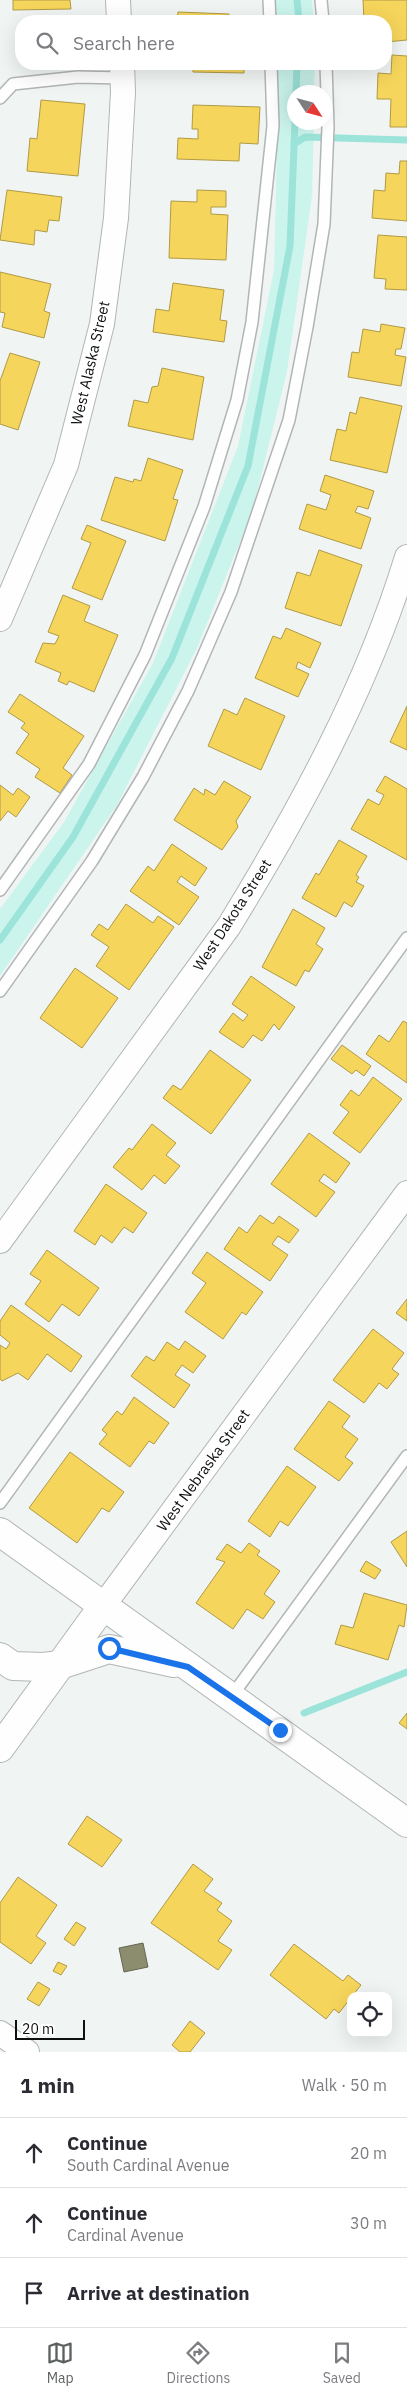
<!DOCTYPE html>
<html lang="en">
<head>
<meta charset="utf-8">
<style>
	:root { --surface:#fff; --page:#f2f2f3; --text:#2b2b33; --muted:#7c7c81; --line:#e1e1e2; --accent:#5c605f }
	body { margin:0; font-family:"IBM Plex Sans",sans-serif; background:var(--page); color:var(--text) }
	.controls { position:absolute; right:15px; bottom:15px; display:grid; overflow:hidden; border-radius:10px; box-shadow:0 5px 20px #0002 }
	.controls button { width:45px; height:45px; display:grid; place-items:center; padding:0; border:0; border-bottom:1px solid var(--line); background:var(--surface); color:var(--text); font:25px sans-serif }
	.compass { position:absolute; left:287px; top:85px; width:45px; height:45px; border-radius:50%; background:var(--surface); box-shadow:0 5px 20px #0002; rotate:126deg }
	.scale { position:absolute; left:15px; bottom:12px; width:70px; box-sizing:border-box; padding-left:5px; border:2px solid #0d100f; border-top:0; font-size:14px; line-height:18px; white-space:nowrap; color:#0d100f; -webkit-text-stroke:4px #fff; paint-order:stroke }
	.stop { position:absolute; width:15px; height:15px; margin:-11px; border:4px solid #1a73e8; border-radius:50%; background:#fff }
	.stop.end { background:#1a73e8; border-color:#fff; box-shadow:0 1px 5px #0008 }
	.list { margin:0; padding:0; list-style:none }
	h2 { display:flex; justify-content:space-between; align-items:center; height:65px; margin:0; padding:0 20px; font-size:21px }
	h2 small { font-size:16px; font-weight:400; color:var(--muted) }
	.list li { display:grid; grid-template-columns:32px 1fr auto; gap:15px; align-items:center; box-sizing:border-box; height:70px; padding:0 20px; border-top:1px solid var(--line) }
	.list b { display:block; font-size:19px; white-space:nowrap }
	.list p { margin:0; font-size:16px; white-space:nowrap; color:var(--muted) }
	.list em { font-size:16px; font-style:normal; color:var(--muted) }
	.icon { flex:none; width:28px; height:28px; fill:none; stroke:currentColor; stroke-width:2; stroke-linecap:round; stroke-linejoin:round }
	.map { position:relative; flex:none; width:407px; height:2052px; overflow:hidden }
	.search { position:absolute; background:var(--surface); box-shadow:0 5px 20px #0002; left:15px; right:15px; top:15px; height:55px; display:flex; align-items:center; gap:12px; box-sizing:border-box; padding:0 18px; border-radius:20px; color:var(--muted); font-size:19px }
	.sheet { height:275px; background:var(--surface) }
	nav { display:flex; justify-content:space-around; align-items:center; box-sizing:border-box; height:70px; border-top:1px solid var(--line); background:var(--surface); font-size:14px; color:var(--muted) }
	nav a { display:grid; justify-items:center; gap:2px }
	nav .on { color:var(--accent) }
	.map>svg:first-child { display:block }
	.green { fill:#cbf4ed }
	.homes { fill:#f6d55c; stroke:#b09a45 }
	.industry { fill:#8c8c6e; stroke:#666752 }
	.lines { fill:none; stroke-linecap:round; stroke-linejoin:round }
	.stream { stroke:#9ce4d9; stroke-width:7 }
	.lane-casing { stroke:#b2b5b5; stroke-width:14 }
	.street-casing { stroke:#b2b5b5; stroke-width:26 }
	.secondary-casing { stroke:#b2b5b5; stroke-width:30 }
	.lane { stroke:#fdfefd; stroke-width:11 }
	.street { stroke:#fdfefd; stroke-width:24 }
	.secondary { stroke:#fdfefd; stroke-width:28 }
	.route { stroke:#1a73e8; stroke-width:6 }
	.labels { text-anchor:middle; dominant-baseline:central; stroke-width:5; stroke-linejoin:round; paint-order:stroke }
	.street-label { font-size:15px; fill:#0d100f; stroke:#fff }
</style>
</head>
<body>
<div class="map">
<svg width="407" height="2052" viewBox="0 0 407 2052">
	<rect width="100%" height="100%" fill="#f0f5f4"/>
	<!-- green -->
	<g class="green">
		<path d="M 271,0 L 312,0 L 314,21 L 273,21 Z"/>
		<path d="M 275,64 L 315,64 L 314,92 L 294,92 L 294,122 L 314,123 L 312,196 L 287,372 L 252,512 L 197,648 L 117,805 L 0,976 L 0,909 L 64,822 L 153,663 L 238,446 L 274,270 L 278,108 Z"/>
	</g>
	<!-- homes -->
	<g class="homes">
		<path d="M 13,0 L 70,0 L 71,9 L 13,10 Z"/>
		<path d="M 363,0 L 407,0 L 407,40 L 386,42 L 386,21 L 364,21 Z"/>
		<path d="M 178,12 L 229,14 L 229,21 L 177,21 Z"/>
		<path d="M 392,55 L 407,56 L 407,127 L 390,127 L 391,99 L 377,99 L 378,73 L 391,74 Z"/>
		<path d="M 193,64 L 244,64 L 244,73 L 193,72 Z"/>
		<path d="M 41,100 L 85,104 L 78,176 L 27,171 L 30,138 L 37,139 Z"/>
		<path d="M 193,105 L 260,107 L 258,144 L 240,143 L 239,161 L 177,159 L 178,138 L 198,139 L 198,129 L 192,129 Z"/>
		<path d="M 400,161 L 407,161 L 407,221 L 372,218 L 374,190 L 385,191 L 386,173 L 399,174 Z"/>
		<path d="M 7,190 L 62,197 L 59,221 L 49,220 L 47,232 L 35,230 L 34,245 L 0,240 Z"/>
		<path d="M 197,190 L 226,191 L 226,207 L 211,207 L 211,214 L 228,215 L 226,260 L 169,258 L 171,201 L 197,202 Z"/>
		<path d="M 378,235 L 407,237 L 407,290 L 385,289 L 386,279 L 374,278 Z"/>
		<path d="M 0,272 L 51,284 L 44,311 L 50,313 L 44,338 L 2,327 L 5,313 L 0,312 Z"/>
		<path d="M 173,283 L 224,290 L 220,320 L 227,321 L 224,342 L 153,332 L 156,309 L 169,311 Z"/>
		<path d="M 381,324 L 405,328 L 401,349 L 396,349 L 395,355 L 406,357 L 401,386 L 348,377 L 352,352 L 359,353 L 363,329 L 380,332 Z"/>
		<path d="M 10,353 L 40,362 L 18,430 L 0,424 L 0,381 Z"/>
		<path d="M 162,368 L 204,377 L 193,440 L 128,426 L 134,400 L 148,403 L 152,387 L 158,386 Z"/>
		<path d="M 360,397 L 402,406 L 387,473 L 330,460 L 337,429 L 346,431 L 350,412 L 356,414 Z"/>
		<path d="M 148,458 L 183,470 L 173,499 L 178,500 L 165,541 L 101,520 L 115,477 L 133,482 L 134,479 L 141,481 Z"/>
		<path d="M 325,475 L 374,491 L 368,509 L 358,506 L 355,512 L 371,518 L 361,549 L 299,529 L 307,504 L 326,510 L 331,495 L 320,491 Z"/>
		<path d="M 87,525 L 126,541 L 102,600 L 72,588 L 91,543 L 81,539 Z"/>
		<path d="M 319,550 L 362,565 L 341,626 L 285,608 L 297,572 L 310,576 Z"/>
		<path d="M 63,595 L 90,606 L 84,621 L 118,635 L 94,692 L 69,681 L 67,685 L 58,681 L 61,673 L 35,662 L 43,643 L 55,644 L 59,636 L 48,632 Z"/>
		<path d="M 286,628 L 321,643 L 310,668 L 298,662 L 296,668 L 309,674 L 298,697 L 255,678 L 273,636 L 281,639 Z"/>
		<path d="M 20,694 L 84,736 L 63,768 L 72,775 L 60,793 L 35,777 L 40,769 L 16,753 L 29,734 L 21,728 L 25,723 L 8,712 Z"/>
		<path d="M 245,698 L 285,716 L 261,770 L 208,746 L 224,709 L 237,715 Z"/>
		<path d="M 407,706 L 407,750 L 390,742 Z"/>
		<path d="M 385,776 L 407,789 L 407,860 L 351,829 L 368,799 L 379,805 L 384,795 L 376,791 Z"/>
		<path d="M 224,781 L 251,797 L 236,821 L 238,827 L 222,850 L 174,820 L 194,788 L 204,795 L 205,789 L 215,795 Z"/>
		<path d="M 0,785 L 13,795 L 18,788 L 30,797 L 16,817 L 8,811 L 0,821 Z"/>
		<path d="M 339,840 L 367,856 L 356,875 L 359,877 L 356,882 L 364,886 L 352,907 L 344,902 L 336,917 L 302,898 L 316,873 L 319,875 Z"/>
		<path d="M 172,844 L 207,868 L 195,886 L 181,876 L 177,882 L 199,897 L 179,925 L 130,891 L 148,866 L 154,871 Z"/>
		<path d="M 126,904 L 153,923 L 158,916 L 174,927 L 129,990 L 96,966 L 109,947 L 91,935 L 99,924 L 108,930 Z"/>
		<path d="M 293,909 L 325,928 L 316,944 L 323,949 L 309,972 L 305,970 L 296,986 L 262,967 Z"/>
		<path d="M 75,968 L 118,998 L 82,1048 L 40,1018 Z"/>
		<path d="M 251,976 L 295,1007 L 279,1030 L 274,1024 L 262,1041 L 253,1035 L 243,1048 L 219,1032 L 233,1013 L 243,1021 L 248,1015 L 232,1004 Z"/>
		<path d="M 403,1021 L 407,1023 L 407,1083 L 366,1054 L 379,1035 L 389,1042 Z"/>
		<path d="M 342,1045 L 371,1066 L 364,1076 L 356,1070 L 352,1074 L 331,1059 Z"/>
		<path d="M 210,1050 L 251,1080 L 211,1134 L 163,1098 L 173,1085 L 181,1090 Z"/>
		<path d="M 373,1077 L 402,1099 L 360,1153 L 333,1133 L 349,1112 L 340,1105 L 351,1090 L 359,1096 Z"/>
		<path d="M 152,1124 L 176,1143 L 166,1155 L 180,1166 L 165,1184 L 154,1175 L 142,1190 L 113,1167 L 129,1148 L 132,1150 Z"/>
		<path d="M 309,1133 L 350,1163 L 336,1183 L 324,1174 L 319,1181 L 335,1192 L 316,1217 L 271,1184 Z"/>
		<path d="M 106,1184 L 147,1213 L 133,1233 L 124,1227 L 112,1243 L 101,1235 L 95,1245 L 74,1231 Z"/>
		<path d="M 260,1215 L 273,1224 L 279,1216 L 299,1230 L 289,1243 L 278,1236 L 272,1244 L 288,1255 L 270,1281 L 224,1249 L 239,1227 L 247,1233 Z"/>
		<path d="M 47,1250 L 99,1288 L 79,1316 L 62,1304 L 49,1322 L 25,1304 L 41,1281 L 30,1274 Z"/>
		<path d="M 207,1252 L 263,1292 L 246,1315 L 242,1312 L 223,1339 L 185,1312 L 206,1283 L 192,1273 Z"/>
		<path d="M 407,1299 L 407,1321 L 396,1313 Z"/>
		<path d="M 11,1305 L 82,1356 L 71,1372 L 47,1354 L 28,1380 L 18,1373 L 2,1381 L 0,1379 L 0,1345 L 6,1349 L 10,1343 L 0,1335 L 0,1321 Z"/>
		<path d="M 373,1329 L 404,1353 L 392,1369 L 399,1374 L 387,1389 L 379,1383 L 364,1403 L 333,1380 Z"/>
		<path d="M 185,1341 L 206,1356 L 193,1373 L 182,1365 L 175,1375 L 190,1385 L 174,1408 L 131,1376 L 146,1356 L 154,1361 L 167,1342 L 179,1350 Z"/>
		<path d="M 134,1397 L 169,1423 L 154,1444 L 149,1441 L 130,1467 L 99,1444 L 107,1434 L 102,1430 L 117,1411 L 122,1415 Z"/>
		<path d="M 329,1401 L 350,1416 L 342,1427 L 358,1439 L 345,1457 L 353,1463 L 339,1481 L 294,1449 Z"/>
		<path d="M 70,1452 L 124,1492 L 109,1512 L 102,1508 L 77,1543 L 29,1508 Z"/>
		<path d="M 287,1466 L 316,1487 L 288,1526 L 280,1521 L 270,1537 L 248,1521 Z"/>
		<path d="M 407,1531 L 407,1567 L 391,1542 Z"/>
		<path d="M 249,1543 L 260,1551 L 257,1555 L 280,1571 L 264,1594 L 275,1602 L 263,1619 L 247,1609 L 233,1629 L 196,1603 L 225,1562 L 216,1559 L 227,1544 L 241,1553 Z"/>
		<path d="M 366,1561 L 381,1570 L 375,1579 L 360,1571 Z"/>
		<path d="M 364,1593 L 407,1605 L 404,1627 L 399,1625 L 388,1660 L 335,1644 L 341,1625 L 353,1628 Z"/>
		<path d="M 407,1713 L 407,1729 L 399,1723 Z"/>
		<path d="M 87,1816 L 122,1840 L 102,1867 L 68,1844 Z"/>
		<path d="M 193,1864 L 213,1879 L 204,1891 L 222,1903 L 217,1910 L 232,1921 L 218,1941 L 232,1950 L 218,1970 L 151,1923 Z"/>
		<path d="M 18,1877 L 57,1905 L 36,1936 L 46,1943 L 31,1964 L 0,1942 L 0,1903 Z"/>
		<path d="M 76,1922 L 86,1928 L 74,1946 L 64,1939 Z"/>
		<path d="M 294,1944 L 343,1981 L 348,1975 L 361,1985 L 339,2013 L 334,2009 L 326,2019 L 270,1975 Z"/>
		<path d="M 58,1962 L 67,1966 L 61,1975 L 53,1971 Z"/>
		<path d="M 38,1982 L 50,1989 L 39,2006 L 27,1999 Z"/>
		<path d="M 190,2021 L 205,2033 L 190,2052 L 180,2052 L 172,2045 Z"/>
	</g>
	<!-- industry -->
	<path class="industry" d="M 143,1943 L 148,1967 L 124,1972 L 119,1948 Z"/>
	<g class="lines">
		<!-- stream -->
		<g class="stream">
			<path d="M 297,0 L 299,21"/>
			<path d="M 296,92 L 297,64"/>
			<path d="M 294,144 L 305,137 L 407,140"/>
			<path d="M 0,940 L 73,837 L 172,658 L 248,466 L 290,246 L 295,122"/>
			<path d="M 304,1713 L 407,1672"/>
		</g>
		<defs>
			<g id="lane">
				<path d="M 269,0 L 270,21"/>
				<path d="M 321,0 L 323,21"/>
				<path d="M 0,98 L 13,84 L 78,77 L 122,78"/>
				<path d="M 0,890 L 89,764 L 145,655 L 204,507 L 237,400 L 252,322 L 273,126 L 271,64"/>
				<path d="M 0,991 L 92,861 L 143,777 L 188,691 L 231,592 L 289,420 L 307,327 L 324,224 L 328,127 L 326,64"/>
				<path d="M 0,1503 L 407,938"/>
				<path d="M 231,1697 L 407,1456"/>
			</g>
			<g id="street">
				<path d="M 118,0 L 119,21"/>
				<path d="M 0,619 L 66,465 L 102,324 L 116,218 L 123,92 L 122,64"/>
				<path d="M 0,1241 L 229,926 C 300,810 367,688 407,557"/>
				<path d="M 103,1606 L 407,1193"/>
				<path d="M 0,2033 L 27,2052"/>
			</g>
			<g id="secondary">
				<path d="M 0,1532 L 407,1823"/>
				<path d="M 0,1657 L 13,1666 L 43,1667 L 60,1665 L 109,1649 L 174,1663"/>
				<path d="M 0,1748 L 103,1606"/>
			</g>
		</defs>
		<!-- lane casing -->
		<use href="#lane" class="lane-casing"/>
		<!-- street casing -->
		<use href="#street" class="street-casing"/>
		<!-- secondary casing -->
		<use href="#secondary" class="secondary-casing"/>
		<!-- lane -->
		<use href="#lane" class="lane"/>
		<!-- street -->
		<use href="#street" class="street"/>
		<!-- secondary -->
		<use href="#secondary" class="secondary"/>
	</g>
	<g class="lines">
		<!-- route -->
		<path class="route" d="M 109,1648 L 188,1667 L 280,1730"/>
	</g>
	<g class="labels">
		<!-- street labels -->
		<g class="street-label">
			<text transform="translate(90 363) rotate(-77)">West Alaska Street</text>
			<text transform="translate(232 915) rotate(-57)">West Dakota Street</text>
			<text transform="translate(203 1470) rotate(-54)">West Nebraska Street</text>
		</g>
	</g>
</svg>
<div class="controls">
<button><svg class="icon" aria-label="locate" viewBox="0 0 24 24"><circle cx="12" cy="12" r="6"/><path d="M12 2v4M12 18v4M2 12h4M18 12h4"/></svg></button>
</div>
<svg class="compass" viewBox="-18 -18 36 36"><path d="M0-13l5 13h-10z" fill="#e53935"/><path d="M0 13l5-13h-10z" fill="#7c7c81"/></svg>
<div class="scale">20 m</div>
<div class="stop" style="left:109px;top:1648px"></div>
<div class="stop end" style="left:280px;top:1730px"></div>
<div class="search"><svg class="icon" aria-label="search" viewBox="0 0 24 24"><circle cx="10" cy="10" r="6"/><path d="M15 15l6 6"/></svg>Search here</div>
</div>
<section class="sheet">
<h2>1 min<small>Walk · 50 m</small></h2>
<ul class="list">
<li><svg class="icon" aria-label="ahead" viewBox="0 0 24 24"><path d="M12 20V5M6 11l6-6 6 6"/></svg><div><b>Continue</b><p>South Cardinal Avenue</p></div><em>20 m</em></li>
<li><svg class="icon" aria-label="ahead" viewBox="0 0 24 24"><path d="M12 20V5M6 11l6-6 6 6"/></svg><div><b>Continue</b><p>Cardinal Avenue</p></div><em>30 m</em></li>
<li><svg class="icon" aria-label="arrive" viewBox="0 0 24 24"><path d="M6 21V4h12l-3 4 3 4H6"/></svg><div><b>Arrive at destination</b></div></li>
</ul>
</section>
<nav>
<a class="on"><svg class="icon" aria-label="map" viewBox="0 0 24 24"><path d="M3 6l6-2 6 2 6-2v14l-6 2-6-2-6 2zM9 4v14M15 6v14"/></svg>Map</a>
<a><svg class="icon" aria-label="directions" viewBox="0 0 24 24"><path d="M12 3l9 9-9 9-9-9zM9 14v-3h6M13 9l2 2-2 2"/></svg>Directions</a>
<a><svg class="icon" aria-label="saved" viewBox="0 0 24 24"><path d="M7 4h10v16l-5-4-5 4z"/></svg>Saved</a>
</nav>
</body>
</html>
